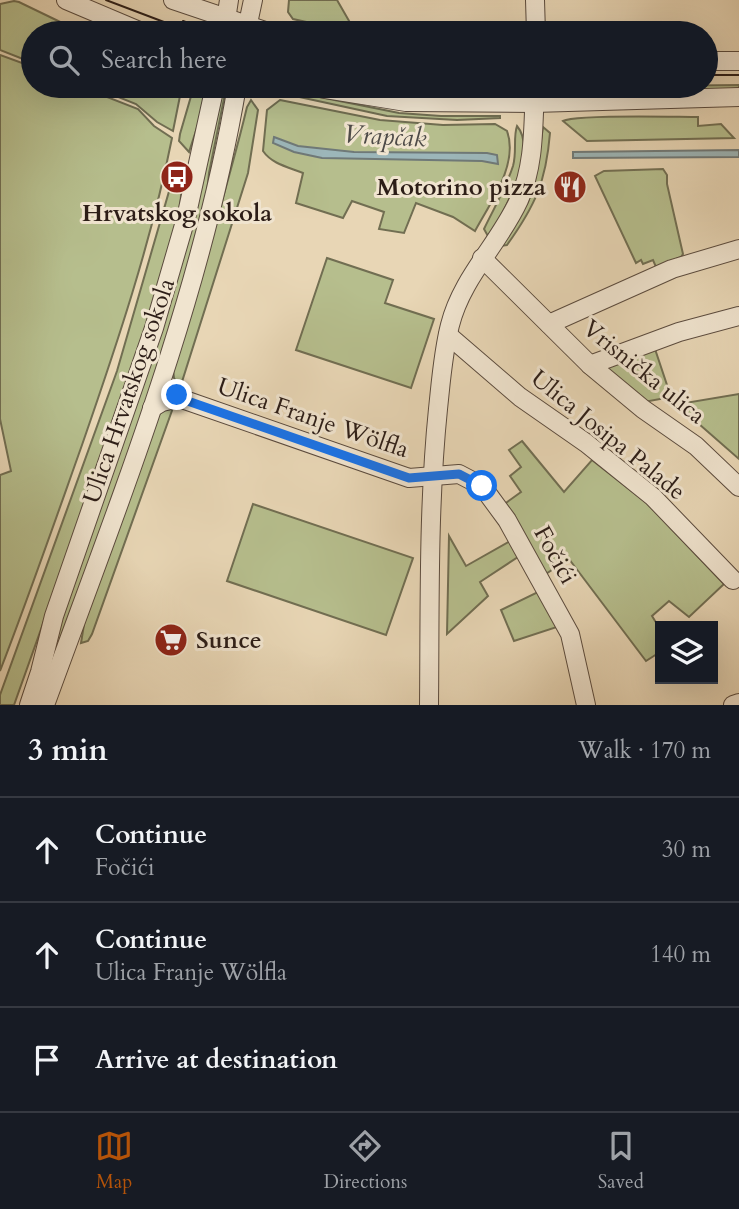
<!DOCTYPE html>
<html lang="en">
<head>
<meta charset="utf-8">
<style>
	:root { --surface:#171b24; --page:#20242c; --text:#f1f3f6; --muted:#9ea1a6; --line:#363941; --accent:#b45309 }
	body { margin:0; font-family:Cardo,serif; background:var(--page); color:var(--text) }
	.controls { position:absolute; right:21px; bottom:21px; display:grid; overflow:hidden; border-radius:0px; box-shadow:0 7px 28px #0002 }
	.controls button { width:63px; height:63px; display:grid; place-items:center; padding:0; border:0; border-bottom:2px solid var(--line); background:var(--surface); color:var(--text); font:35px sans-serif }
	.stop { position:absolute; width:21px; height:21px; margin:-16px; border:5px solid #1a73e8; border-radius:50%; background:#fff }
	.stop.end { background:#1a73e8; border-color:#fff; box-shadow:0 2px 7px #0008 }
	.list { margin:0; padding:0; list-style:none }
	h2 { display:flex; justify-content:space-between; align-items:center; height:91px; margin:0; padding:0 28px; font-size:30px }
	h2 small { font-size:23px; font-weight:400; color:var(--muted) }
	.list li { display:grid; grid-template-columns:46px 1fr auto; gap:21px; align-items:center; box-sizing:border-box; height:105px; padding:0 28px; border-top:2px solid var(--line) }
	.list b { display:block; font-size:26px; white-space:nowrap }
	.list p { margin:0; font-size:23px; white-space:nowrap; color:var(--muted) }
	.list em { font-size:23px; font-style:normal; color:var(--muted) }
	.icon { flex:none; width:38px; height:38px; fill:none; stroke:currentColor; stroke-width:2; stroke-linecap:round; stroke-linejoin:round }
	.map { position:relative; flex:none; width:739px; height:705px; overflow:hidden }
	.search { position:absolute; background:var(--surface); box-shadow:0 7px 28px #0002; left:21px; right:21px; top:21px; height:77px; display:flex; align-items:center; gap:18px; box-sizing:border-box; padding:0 24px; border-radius:38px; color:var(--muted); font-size:26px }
	.sheet { height:406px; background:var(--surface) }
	nav { display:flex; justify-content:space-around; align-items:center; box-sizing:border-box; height:98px; border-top:2px solid var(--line); background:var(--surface); font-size:19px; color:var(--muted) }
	nav a { display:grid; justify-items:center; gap:4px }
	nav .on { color:var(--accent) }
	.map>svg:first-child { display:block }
	.green { fill:#b6be8d; stroke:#716e52; stroke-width:2 }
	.water { fill:#9cb6b9; stroke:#6f7978; stroke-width:2 }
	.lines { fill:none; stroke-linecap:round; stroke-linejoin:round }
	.minor-casing { stroke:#5b4b3e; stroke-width:20 }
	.minor { stroke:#f0e4cf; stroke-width:18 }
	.tram { stroke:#2c1d17; stroke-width:2 }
	.route { stroke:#1a73e8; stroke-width:9 }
	.labels { text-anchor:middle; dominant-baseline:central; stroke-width:6; stroke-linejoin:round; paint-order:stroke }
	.poi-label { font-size:24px; font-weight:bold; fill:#2c1d17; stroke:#f0e4cf; text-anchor:end }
	.street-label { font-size:24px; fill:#2c1d17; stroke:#f0e4cf }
	.water-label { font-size:26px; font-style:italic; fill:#4e4b48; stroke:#f0e4cf }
</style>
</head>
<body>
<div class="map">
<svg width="739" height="705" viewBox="0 0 739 705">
	<rect width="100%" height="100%" fill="#e8d6b5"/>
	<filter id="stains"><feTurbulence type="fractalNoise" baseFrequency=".00286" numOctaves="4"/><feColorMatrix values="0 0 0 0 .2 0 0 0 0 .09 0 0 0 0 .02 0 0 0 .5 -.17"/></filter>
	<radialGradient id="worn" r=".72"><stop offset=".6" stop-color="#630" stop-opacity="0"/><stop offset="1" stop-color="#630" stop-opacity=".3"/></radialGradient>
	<!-- green -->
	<g class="green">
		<path d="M 289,0 L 337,0 L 356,33 L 293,19 L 288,12 Z"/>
		<path d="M 14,1 L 19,2 L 83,33 L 33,33 L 33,63 L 0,50 L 0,4 Z"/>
		<path d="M 0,55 L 33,67 L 33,86 L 79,86 L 138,109 L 154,126 L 172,138 C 151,243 117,344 82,445 C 55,521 29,596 0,671 L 0,475 L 11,471 L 0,419 Z"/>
		<path d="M 739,85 L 739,89 L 579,92 L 570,89 L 570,87 Z"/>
		<path d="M 91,86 L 182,86 L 173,131 L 157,122 L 136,104 Z"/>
		<path d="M 194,86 L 205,86 L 206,100 L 189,152 L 179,141 L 180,134 Z"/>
		<path d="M 275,88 L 399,113 L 441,116 L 500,116 L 500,118 L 457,120 L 387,116 L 281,93 L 270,89 Z"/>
		<path d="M 222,90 L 225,91 L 225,94 L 209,173 L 206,203 L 153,387 L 47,682 L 50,654 L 159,338 Z"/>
		<path d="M 251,100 L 258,110 L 248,173 L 180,388 L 174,378 L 173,369 C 198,281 226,195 247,107 Z"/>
		<path d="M 280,100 L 380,120 L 443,125 L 495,124 L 507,131 C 519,164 490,203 475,231 L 453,217 L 416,203 L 404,233 L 379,229 L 384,212 L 352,201 L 343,218 L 296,203 L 303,173 C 288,167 272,164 263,151 L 267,110 Z"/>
		<path d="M 698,117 L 698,126 L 721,124 L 734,138 L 587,141 L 563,121 C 576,114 675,117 698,117 Z"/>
		<path d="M 517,126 C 539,152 502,214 489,238 L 484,229 C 494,208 506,188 513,166 C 517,152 513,137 517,126 Z"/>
		<path d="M 543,127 L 550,133 C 546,182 535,206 507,245 L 500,246 L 528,202 L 534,186 Z"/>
		<path d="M 663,169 L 667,175 L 667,184 L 683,254 L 681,257 L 656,267 L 653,260 L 643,264 L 641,260 L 636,263 L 595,176 L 604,171 Z"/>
		<path d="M 182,183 L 180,208 L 149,326 L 14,705 L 0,705 L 0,695 L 117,371 L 170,188 L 172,185 Z"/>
		<path d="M 327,258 L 393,280 L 385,303 L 434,319 L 411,388 L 296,350 Z"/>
		<path d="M 654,346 L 671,397 L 644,402 L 603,367 Z"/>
		<path d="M 739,394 L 739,459 L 699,424 L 673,405 Z"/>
		<path d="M 174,405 L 92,634 L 88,641 L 81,643 L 86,612 L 156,415 Z"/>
		<path d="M 522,441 L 564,492 L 592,460 L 647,503 L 724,584 L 689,617 L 669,601 L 652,616 L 660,629 L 660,652 L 646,661 L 569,559 L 544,575 L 503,505 L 521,492 L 510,476 L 521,467 L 509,450 Z"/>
		<path d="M 253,504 L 413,558 L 386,635 L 227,581 Z"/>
		<path d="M 449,536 L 466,566 L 512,540 L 521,555 L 480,582 L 488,596 L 447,634 Z"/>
		<path d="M 542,590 L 560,626 L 514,641 L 501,610 Z"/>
	</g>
	<!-- water -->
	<g class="water">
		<path d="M 274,137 L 298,146 L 354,152 L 487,153 L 497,155 L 498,164 L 482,161 L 322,158 L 294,152 L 273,143 Z"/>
		<path d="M 739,150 L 739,157 L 573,158 L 573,152 Z"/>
	</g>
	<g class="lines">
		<defs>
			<g id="minor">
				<path d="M 66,0 L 144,33"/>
				<path d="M 173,0 L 271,33"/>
				<path d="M 535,0 L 536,33"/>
				<path d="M 224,33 L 229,0"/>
				<path d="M 246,33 L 253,0"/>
				<path d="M 706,61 L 739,61"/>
				<path d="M 307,86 L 406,102 L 534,103 L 739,97"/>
				<path d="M 482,258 L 590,365 L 643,409 L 696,446 L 739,487"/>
				<path d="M 549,324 L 672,269 L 739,249"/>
				<path d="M 448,335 L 520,397 L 586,443 L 653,497 L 733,580"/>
				<path d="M 590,365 L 679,332 L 739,316"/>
				<path d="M 152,408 L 162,402 L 179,398 L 409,478 L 459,474 L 482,486 L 507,520 L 570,634 L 586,705"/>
				<path d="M 29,705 L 40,672 L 54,616 L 154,328 L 186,218 L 215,86"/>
				<path d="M 45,705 C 119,502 201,299 237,86"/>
				<path d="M 429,705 C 430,606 428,507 438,409 C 441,381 443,352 450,325 C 462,277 499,244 519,200 C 535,164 533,125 535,86"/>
				<path d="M 733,705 L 739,703"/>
			</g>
		</defs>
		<!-- minor casing -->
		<use href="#minor" class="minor-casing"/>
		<!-- minor -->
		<use href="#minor" class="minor"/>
		<!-- tram -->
		<g class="tram">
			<path d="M 106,0 L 193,33"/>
			<path d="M 183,21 L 216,33"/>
			<path d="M 706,75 L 739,75"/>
		</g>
	</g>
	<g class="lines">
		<!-- route -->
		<path class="route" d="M 177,395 L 179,398 L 409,478 L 459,474 L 482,486"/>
	</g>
	<!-- icons -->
	<defs>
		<symbol id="bus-disc" viewBox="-11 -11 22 22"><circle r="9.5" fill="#8f2418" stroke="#f0e4cf"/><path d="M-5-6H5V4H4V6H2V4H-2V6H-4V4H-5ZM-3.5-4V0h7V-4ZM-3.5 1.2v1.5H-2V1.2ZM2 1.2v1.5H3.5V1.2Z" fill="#fff"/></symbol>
		<symbol id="restaurant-disc" viewBox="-11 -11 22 22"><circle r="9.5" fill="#8f2418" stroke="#f0e4cf"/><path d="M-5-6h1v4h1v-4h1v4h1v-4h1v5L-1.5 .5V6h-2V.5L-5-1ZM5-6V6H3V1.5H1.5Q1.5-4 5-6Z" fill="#fff"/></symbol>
		<symbol id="supermarket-disc" viewBox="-11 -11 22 22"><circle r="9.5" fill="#8f2418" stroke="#f0e4cf"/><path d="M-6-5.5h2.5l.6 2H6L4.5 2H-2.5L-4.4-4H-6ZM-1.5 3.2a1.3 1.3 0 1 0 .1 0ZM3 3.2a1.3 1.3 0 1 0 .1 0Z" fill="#fff"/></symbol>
	</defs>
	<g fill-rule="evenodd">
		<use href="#bus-disc" x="158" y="158" width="38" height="38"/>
		<use href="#restaurant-disc" x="551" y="168" width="38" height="38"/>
		<use href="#supermarket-disc" x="152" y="621" width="38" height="38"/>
	</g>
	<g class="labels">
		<!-- poi labels -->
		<g class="poi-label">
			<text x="546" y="187">Motorino pizza</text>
			<text x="177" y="213" text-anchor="middle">Hrvatskog sokola</text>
			<text x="196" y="640" text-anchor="start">Sunce</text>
		</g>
		<!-- street labels -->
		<g class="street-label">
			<text transform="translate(644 372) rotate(39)">Vrisnička ulica</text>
			<text transform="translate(129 391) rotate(-71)">Ulica Hrvatskog sokola</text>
			<text transform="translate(313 418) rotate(19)">Ulica Franje Wölfla</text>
			<text transform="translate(608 435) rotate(39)">Ulica Josipa Palade</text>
			<text transform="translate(555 555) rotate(61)">Fočići</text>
		</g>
		<!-- water labels -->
		<g class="water-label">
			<text transform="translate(385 136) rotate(3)">Vrapčak</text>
		</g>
	</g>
	<rect width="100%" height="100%" filter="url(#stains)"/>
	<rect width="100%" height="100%" fill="url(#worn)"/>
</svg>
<div class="controls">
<button><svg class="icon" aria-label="layers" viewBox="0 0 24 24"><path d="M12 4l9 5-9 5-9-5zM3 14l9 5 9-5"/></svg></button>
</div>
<div class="stop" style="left:482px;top:486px"></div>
<div class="stop end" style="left:177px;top:395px"></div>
<div class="search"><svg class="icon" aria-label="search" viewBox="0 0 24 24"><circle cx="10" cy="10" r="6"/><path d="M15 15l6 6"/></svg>Search here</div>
</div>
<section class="sheet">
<h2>3 min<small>Walk · 170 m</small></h2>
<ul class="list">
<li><svg class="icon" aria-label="ahead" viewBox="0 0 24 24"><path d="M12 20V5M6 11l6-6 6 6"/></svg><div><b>Continue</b><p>Fočići</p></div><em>30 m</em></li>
<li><svg class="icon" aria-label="ahead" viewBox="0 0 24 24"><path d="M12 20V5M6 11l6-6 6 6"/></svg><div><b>Continue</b><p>Ulica Franje Wölfla</p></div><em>140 m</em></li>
<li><svg class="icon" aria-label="arrive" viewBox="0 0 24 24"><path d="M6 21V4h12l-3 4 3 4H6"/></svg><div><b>Arrive at destination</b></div></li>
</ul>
</section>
<nav>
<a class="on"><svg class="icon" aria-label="map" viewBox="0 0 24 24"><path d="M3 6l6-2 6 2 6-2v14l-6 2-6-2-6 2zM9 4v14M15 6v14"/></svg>Map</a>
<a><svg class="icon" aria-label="directions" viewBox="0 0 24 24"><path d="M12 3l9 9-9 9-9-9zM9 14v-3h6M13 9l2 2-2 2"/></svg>Directions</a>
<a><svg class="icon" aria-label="saved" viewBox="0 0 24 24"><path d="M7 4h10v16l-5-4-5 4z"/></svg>Saved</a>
</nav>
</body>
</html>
